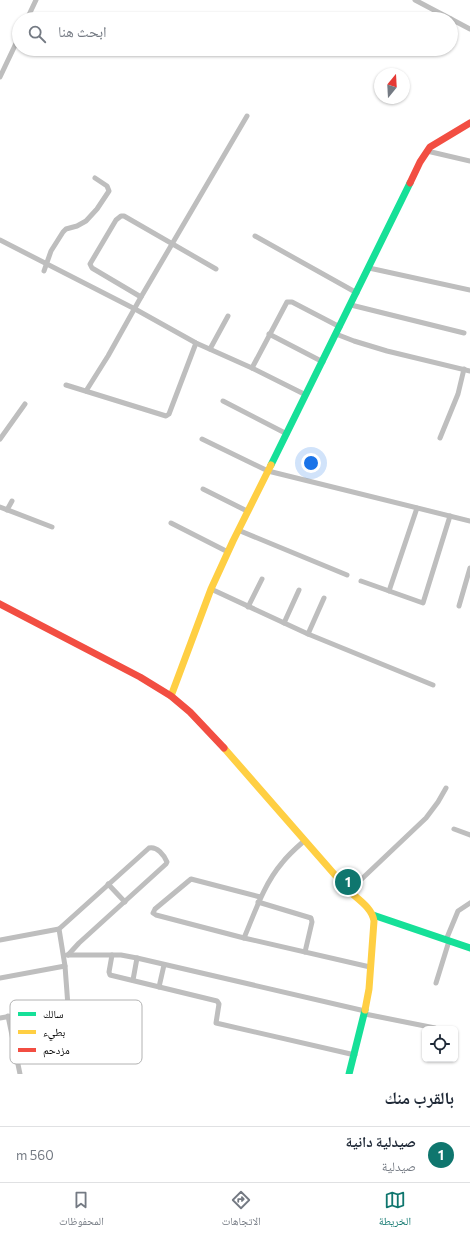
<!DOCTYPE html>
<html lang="ar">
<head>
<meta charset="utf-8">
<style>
	:root { --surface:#fff; --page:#f6f6f7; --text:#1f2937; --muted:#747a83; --line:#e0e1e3; --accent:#0f766e }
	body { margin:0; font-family:Commissioner,"Noto Naskh Arabic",sans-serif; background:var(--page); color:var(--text); direction:rtl }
	.controls { position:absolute; right:12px; bottom:12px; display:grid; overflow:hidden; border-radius:6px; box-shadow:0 1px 3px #0004 }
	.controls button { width:36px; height:36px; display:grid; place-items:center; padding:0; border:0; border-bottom:1px solid var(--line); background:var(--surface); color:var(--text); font:20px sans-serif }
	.compass { position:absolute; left:374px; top:68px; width:36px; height:36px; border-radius:50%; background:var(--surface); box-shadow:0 1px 3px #0004; rotate:18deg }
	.you { position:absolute; left:311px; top:463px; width:14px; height:14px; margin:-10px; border:3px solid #fff; border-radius:50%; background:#1a73e8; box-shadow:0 0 0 6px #1a73e833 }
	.badge { display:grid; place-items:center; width:26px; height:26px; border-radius:50%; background:var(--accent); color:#fff; font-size:13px; font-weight:700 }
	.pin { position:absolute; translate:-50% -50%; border:2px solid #fff; box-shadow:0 1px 4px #0006 }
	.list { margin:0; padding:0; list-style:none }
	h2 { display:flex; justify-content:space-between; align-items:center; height:52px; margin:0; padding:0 16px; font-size:17px }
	h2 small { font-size:13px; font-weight:400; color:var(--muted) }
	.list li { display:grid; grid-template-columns:26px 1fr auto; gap:12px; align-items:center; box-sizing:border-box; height:56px; padding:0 16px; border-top:1px solid var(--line) }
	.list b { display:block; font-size:15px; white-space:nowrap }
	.list p { margin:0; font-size:13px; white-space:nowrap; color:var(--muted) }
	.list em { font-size:13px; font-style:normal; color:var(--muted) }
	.icon { flex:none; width:22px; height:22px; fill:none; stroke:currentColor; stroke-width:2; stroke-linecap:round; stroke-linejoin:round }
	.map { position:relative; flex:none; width:470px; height:1074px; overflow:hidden; direction:ltr }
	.search { position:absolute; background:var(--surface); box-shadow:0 1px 3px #0004; left:12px; right:12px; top:12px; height:44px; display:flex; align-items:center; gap:10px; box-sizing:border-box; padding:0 14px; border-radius:22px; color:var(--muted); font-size:15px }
	.sheet { height:108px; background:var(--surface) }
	nav { display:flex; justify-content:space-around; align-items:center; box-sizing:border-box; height:56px; border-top:1px solid var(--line); background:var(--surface); font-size:11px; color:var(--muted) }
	nav a { display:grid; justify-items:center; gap:2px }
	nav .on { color:var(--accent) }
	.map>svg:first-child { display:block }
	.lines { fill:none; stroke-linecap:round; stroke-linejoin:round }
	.street { stroke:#bebebe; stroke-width:5 }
	.fast { stroke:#16e098; stroke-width:7 }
	.slow { stroke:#ffcf43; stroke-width:7 }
	.jam { stroke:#f24e42; stroke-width:7 }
	.key { fill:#fff; stroke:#b2b2b2; stroke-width:1 }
	.key-label { font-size:11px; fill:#000 }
</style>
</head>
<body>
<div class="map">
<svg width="470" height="1074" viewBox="0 0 470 1074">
	<rect width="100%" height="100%" fill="#fff"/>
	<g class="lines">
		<!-- street -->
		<g class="street">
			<path d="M 415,0 L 451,19"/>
			<path d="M 27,19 L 36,0"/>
			<path d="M 451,19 L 470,29"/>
			<path d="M 0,77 L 19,37"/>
			<path d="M 427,151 L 470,161"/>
			<path d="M 255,236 L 357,293"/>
			<path d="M 0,240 L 135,309 L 196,343 L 252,368 L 306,395"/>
			<path d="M 369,268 L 470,290"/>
			<path d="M 44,271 L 51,251 L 63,232 L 66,229 L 77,226 L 86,221 L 97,209 L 109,191 L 107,186 L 95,178"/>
			<path d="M 141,297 L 92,268 L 90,264 L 116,220 L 121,216 L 124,216 L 216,269"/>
			<path d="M 351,305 L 464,333"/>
			<path d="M 269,334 L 323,362"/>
			<path d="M 336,334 L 354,341 L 387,351 L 470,371"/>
			<path d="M 210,349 L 228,316"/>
			<path d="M 252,368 L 287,302 L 292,302 L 340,327"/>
			<path d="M 66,385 L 166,416 L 169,414 L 196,343"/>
			<path d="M 86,391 L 108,356 L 141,297 L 247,116"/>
			<path d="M 223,401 L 287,434"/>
			<path d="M 440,438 L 458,394 L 464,369"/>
			<path d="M 0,439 L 25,404"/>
			<path d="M 202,439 L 268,471 L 470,521"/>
			<path d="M 203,489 L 247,511"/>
			<path d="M 0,507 L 52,527"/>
			<path d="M 7,510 L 12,501"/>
			<path d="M 171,523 L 228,552"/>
			<path d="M 238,530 L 347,575"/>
			<path d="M 361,581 L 423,603 L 450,516"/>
			<path d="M 211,589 L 308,634 L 433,685"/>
			<path d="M 389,591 L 417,508"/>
			<path d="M 459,606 L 470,568"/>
			<path d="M 248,607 L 262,579"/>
			<path d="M 284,623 L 299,590"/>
			<path d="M 308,634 L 324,598"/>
			<path d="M 454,829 L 470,835"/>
			<path d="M 108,884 L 125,902"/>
			<path d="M 349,891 L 426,818 L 438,802 L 446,788"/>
			<path d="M 260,897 L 191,879 L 155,909 L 153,913 L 156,915 L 244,938 C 255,912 264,884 282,863 C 288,855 296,848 304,841"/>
			<path d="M 258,902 L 311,918 L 312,922 L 305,952"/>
			<path d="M 244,938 L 370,967"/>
			<path d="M 0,940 L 59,929"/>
			<path d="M 446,940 L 458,911 L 470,903"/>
			<path d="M 67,955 L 121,955 L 137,958 L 365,1011"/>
			<path d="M 112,955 L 109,972 L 110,975 L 217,1001 L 219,1004 L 216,1023 L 355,1055"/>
			<path d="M 0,978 L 65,966"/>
			<path d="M 133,980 L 137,958"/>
			<path d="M 436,983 L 449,941"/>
			<path d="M 159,987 L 164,965"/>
			<path d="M 365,1014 L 435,1028"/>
			<path d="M 8,1016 L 20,1074"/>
			<path d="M 0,1018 L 68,1006 L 65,966 L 59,929 L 149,848 C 157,846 164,855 167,862 L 166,864 L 79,943 L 68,955"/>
			<path d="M 16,1053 L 69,1042 L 71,1038 L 68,1006"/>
		</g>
		<!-- fast -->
		<g class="fast">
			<path d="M 271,465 L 410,183"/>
			<path d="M 373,915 L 470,948"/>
			<path d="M 349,1074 L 365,1010"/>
		</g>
		<!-- slow -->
		<g class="slow">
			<path d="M 171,696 L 211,589 L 233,541 L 271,465"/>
			<path d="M 224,748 L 349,891 C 359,900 372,908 374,921 L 369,989 L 365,1010"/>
		</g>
		<!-- jam -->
		<g class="jam">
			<path d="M 410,183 L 420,162 L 430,147 L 470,123"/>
			<path d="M 0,604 L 140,677 L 171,696 L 190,712 L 224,748"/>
		</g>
	</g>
	<!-- legend -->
	<rect x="10" y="1000" width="132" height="64" rx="6" class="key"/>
	<rect x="18" y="1012" width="18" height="4" fill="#16e098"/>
	<rect x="18" y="1030" width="18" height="4" fill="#ffcf43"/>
	<rect x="18" y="1048" width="18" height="4" fill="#f24e42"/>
	<g class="key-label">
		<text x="43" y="1018">سالك</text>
		<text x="43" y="1036">بطيء</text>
		<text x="43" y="1054">مزدحم</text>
	</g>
</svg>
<div class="controls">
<button><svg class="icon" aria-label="locate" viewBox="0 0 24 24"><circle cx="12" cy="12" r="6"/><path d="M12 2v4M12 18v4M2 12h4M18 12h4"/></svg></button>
</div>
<svg class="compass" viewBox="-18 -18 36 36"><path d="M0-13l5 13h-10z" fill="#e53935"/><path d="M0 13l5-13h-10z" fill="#747a83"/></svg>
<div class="you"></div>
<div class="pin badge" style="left:348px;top:882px">1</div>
<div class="search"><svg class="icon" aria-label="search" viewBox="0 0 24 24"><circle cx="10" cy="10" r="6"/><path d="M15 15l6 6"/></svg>ابحث هنا</div>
</div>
<section class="sheet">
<h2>بالقرب منك<small></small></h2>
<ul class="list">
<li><span class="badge">1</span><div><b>صيدلية دانية</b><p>صيدلية</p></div><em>560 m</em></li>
</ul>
</section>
<nav>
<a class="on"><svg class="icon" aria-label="map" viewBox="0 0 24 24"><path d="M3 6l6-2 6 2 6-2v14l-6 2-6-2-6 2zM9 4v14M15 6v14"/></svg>الخريطة</a>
<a><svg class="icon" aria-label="directions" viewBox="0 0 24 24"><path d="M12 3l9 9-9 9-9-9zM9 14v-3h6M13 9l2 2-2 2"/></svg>الاتجاهات</a>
<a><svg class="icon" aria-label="saved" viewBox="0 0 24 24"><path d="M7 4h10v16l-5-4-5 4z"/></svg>المحفوظات</a>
</nav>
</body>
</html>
